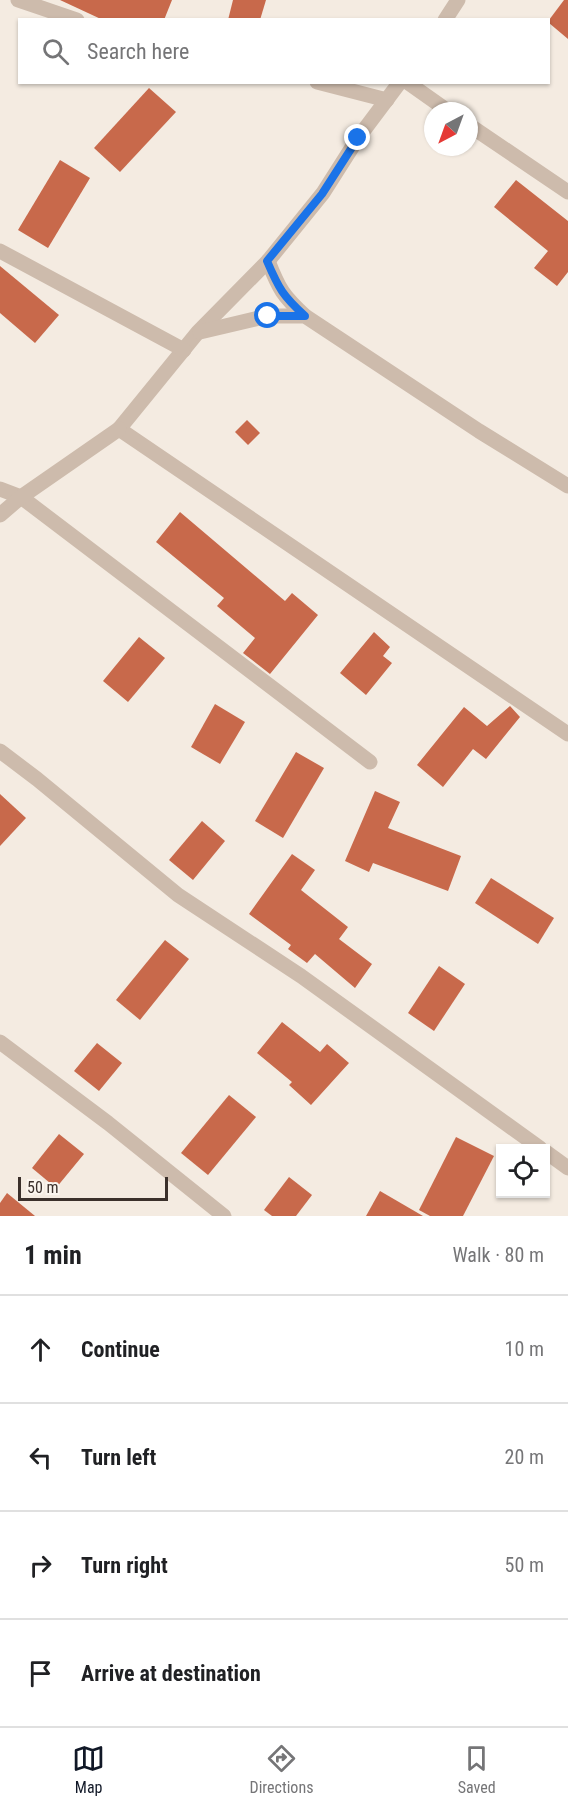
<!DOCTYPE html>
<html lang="en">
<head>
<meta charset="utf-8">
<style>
	:root { --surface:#fff; --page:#f6f6f6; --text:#202124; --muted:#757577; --line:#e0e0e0; --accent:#111827 }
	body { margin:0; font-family:"Roboto Condensed",sans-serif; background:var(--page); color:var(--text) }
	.controls { position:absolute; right:18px; bottom:18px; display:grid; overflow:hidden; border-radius:0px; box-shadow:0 2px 4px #0004 }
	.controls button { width:54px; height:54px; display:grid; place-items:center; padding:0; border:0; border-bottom:2px solid var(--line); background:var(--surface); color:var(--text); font:30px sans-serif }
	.compass { position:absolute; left:424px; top:102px; width:54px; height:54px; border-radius:50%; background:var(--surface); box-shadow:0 2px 4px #0004; rotate:221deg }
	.scale { position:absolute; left:18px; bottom:15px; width:150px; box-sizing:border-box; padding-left:6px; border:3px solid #3b302b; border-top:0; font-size:16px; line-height:21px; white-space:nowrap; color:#3b302b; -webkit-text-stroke:4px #fbf5ee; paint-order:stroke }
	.stop { position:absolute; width:18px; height:18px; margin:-14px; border:4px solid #1a73e8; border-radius:50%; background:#fff }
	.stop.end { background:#1a73e8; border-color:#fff; box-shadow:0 2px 6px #0008 }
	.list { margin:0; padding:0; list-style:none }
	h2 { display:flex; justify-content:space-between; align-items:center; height:78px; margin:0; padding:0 24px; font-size:26px }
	h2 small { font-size:20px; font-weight:400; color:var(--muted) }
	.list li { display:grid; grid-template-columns:39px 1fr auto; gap:18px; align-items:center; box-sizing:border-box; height:108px; padding:0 24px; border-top:2px solid var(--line) }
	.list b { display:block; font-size:22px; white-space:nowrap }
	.list em { font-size:20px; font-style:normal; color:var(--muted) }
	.icon { flex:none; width:33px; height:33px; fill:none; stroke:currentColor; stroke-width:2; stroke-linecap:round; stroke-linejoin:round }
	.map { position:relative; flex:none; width:568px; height:1216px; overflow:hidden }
	.search { position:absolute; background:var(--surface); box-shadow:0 2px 4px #0004; left:18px; right:18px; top:18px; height:66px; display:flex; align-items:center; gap:15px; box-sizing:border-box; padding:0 21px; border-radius:0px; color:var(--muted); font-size:22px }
	.sheet { height:510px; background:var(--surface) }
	nav { display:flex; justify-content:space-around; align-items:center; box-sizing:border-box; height:84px; border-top:2px solid var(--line); background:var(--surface); font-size:16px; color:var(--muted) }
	nav a { display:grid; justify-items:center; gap:3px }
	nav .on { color:var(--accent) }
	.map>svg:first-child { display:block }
	.building { fill:#c8694b }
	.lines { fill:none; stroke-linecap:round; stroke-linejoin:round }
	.street { stroke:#cdbbac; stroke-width:15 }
	.route { stroke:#1a73e8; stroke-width:8 }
</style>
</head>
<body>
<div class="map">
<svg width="568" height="1216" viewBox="0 0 568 1216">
	<rect width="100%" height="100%" fill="#f4ebe1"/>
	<!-- building -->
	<g class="building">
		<path d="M 60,0 L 172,0 L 164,20 L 103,20 Z"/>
		<path d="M 233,0 L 266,0 L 260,20 L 228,20 Z"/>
		<path d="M 564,0 L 568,0 L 568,39 L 549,23 L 549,20 Z"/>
		<path d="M 149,88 L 176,112 L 120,172 L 94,148 Z"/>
		<path d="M 60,160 L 90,178 L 48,248 L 18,230 Z"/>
		<path d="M 516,180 L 568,221 L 568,272 L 557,286 L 534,268 L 548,251 L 494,207 Z"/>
		<path d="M 0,266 L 59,315 L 35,343 L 0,313 Z"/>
		<path d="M 247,420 L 260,433 L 248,445 L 235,432 Z"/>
		<path d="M 180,512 L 285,601 L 292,593 L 318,615 L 270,674 L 243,653 L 255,638 L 217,606 L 224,598 L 156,542 Z"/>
		<path d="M 374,632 L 390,647 L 383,656 L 392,663 L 366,695 L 340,673 Z"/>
		<path d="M 139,637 L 165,658 L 128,702 L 103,681 Z"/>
		<path d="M 215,704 L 245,722 L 220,764 L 191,747 Z"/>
		<path d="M 510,706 L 520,717 L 486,759 L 473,749 L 443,787 L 417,765 L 464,707 L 487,726 Z"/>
		<path d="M 296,752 L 324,768 L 283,838 L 255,821 Z"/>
		<path d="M 375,791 L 400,802 L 388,828 L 461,856 L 448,891 L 373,863 L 369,872 L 345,861 Z"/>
		<path d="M 0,794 L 26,818 L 0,846 Z"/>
		<path d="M 202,821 L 225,841 L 193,880 L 169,860 Z"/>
		<path d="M 292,854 L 315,870 L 301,890 L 348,927 L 339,939 L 372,964 L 355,988 L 315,954 L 307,963 L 288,949 L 291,945 L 249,914 Z"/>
		<path d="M 491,878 L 554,918 L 538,944 L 475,903 Z"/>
		<path d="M 165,940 L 189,959 L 140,1020 L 116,1000 Z"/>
		<path d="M 439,966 L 465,984 L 434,1031 L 408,1013 Z"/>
		<path d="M 282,1022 L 320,1052 L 327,1044 L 349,1063 L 311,1105 L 289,1085 L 292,1082 L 257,1053 Z"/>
		<path d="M 97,1043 L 122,1063 L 99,1091 L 74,1071 Z"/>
		<path d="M 229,1095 L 256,1117 L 208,1175 L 181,1153 Z"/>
		<path d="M 59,1134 L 84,1154 L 56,1188 L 32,1168 Z"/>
		<path d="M 456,1137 L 494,1156 L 463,1216 L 430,1216 L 419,1210 Z"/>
		<path d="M 289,1177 L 312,1195 L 296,1216 L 272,1216 L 264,1210 Z"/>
		<path d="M 380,1191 L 423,1216 L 366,1216 Z"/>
		<path d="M 7,1193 L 35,1216 L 0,1216 L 0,1203 Z"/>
	</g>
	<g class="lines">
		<!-- street -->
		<g class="street">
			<path d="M 18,0 L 77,20"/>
			<path d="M 445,20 L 458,0"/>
			<path d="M 317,82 L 387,100"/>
			<path d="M 400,82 L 358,138 L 323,193 L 268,261 L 198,332 L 119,429 L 568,734"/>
			<path d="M 407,82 L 448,111"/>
			<path d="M 469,125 L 568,192"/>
			<path d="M 0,251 L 184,350"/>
			<path d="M 268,261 C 279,289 283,296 305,316"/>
			<path d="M 200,332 L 268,316 L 305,316 L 479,431 L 568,486"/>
			<path d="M 0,489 L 21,497 L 370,762"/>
			<path d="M 0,515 L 21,497 L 119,429"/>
			<path d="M 0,751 L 37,779 L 178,895 L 301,976 L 540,1148"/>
			<path d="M 0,1042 L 108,1123 L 224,1216"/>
			<path d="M 546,1152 L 568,1168"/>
		</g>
	</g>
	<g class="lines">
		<!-- route -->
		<path class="route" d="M 268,316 L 305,316 C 283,296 279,289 267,261 L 322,194 L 358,138"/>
	</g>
</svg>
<div class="controls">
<button><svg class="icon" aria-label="locate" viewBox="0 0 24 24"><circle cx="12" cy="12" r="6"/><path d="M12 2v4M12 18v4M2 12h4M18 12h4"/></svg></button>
</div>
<svg class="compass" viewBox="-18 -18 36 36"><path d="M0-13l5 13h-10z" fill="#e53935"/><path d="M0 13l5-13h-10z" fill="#757577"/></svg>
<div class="scale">50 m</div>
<div class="stop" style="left:268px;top:316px"></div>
<div class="stop end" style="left:358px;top:138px"></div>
<div class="search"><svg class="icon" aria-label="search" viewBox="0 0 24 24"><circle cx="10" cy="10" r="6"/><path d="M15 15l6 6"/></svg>Search here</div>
</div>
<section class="sheet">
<h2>1 min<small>Walk · 80 m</small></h2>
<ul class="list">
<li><svg class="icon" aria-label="ahead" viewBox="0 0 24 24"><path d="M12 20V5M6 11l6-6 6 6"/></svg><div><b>Continue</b></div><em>10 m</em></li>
<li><svg class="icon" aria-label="left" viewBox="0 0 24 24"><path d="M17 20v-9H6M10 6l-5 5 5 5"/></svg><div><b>Turn left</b></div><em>20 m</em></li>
<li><svg class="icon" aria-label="right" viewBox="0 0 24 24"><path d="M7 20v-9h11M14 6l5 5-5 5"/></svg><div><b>Turn right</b></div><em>50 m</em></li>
<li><svg class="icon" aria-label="arrive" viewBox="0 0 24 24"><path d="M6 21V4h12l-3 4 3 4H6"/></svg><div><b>Arrive at destination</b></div></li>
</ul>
</section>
<nav>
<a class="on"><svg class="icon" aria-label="map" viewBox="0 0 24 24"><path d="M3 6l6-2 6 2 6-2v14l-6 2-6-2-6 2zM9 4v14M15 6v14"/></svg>Map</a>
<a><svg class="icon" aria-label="directions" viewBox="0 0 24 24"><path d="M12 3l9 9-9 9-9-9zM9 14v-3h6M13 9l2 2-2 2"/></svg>Directions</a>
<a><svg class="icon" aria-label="saved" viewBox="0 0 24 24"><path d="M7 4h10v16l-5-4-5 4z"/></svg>Saved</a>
</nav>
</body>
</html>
